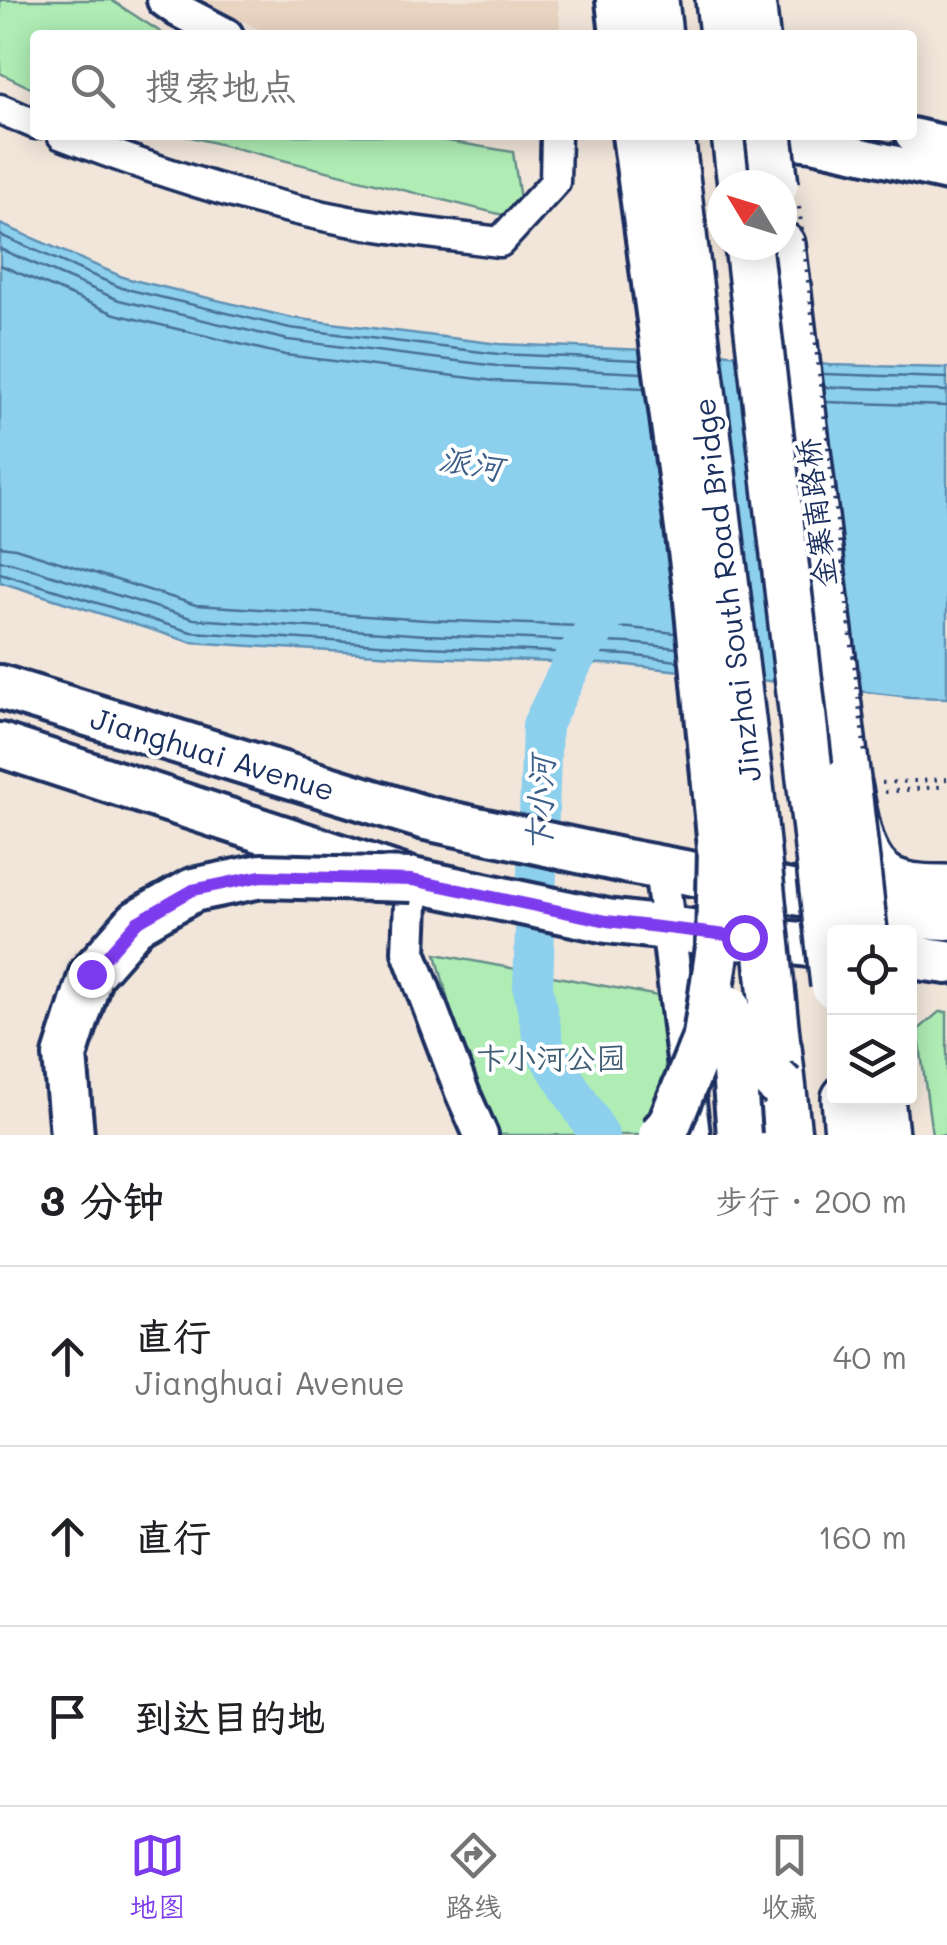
<!DOCTYPE html>
<html lang="zh">
<head>
<meta charset="utf-8">
<style>
	:root { --surface:#fff; --page:#f2f2f2; --text:#202124; --muted:#757577; --line:#e0e0e0; --accent:#7c3aed }
	body { margin:0; font-family:Mali,"LXGW WenKai TC",sans-serif; background:var(--page); color:var(--text) }
	.controls { position:absolute; right:30px; bottom:30px; display:grid; overflow:hidden; border-radius:10px; box-shadow:0 5px 25px #0003 }
	.controls button { width:90px; height:90px; display:grid; place-items:center; padding:0; border:0; border-bottom:2px solid var(--line); background:var(--surface); color:var(--text); font:50px sans-serif }
	.compass { position:absolute; left:707px; top:170px; width:90px; height:90px; border-radius:50%; background:var(--surface); box-shadow:0 5px 25px #0003; rotate:308deg }
	.stop { position:absolute; width:30px; height:30px; margin:-22px; border:8px solid #7c3aed; border-radius:50%; background:#fff }
	.stop.end { background:#7c3aed; border-color:#fff; box-shadow:0 2px 10px #0008 }
	.list { margin:0; padding:0; list-style:none }
	h2 { display:flex; justify-content:space-between; align-items:center; height:130px; margin:0; padding:0 40px; font-size:42px }
	h2 small { font-size:32px; font-weight:400; color:var(--muted) }
	.list li { display:grid; grid-template-columns:65px 1fr auto; gap:30px; align-items:center; box-sizing:border-box; height:180px; padding:0 40px; border-top:2px solid var(--line) }
	.list b { display:block; font-size:38px; white-space:nowrap }
	.list p { margin:0; font-size:32px; white-space:nowrap; color:var(--muted) }
	.list em { font-size:32px; font-style:normal; color:var(--muted) }
	.icon { flex:none; width:55px; height:55px; fill:none; stroke:currentColor; stroke-width:2; stroke-linecap:round; stroke-linejoin:round }
	.map { position:relative; flex:none; width:947px; height:1135px; overflow:hidden }
	.search { position:absolute; background:var(--surface); box-shadow:0 5px 25px #0003; left:30px; right:30px; top:30px; height:110px; display:flex; align-items:center; gap:25px; box-sizing:border-box; padding:0 35px; border-radius:10px; color:var(--muted); font-size:38px }
	.sheet { height:670px; background:var(--surface) }
	nav { display:flex; justify-content:space-around; align-items:center; box-sizing:border-box; height:140px; border-top:2px solid var(--line); background:var(--surface); font-size:28px; color:var(--muted) }
	nav a { display:grid; justify-items:center; gap:5px }
	nav .on { color:var(--accent) }
	.map>svg:first-child { display:block }
	.built { fill:#e9d4c2 }
	.green { fill:#afedb4; stroke:#658e89; stroke-width:2.5 }
	.water { fill:#8cd0ed; stroke:#5f90b4; stroke-width:2.5 }
	.lines { fill:none; stroke-linecap:round; stroke-linejoin:round }
	.shore { stroke:#486f97; stroke-width:2.5 }
	.river { stroke:#8cd0ed; stroke-width:40 }
	.minor-casing { stroke:#1b2f5e; stroke-width:35 }
	.tertiary-casing { stroke:#1b2f5e; stroke-width:40 }
	.primary-casing { stroke:#1b2f5e; stroke-width:50 }
	.trunk-casing { stroke:#1b2f5e; stroke-width:52 }
	.path { stroke:#1b2f5e; stroke-width:4; stroke-dasharray:2.5 8; stroke-linecap:butt }
	.minor { stroke:#fff; stroke-width:28 }
	.tertiary { stroke:#fff; stroke-width:32 }
	.primary { stroke:#fff; stroke-width:42 }
	.trunk { stroke:#fff; stroke-width:45 }
	.primary-bridge-casing { stroke:#1b2f5e; stroke-width:50; stroke-linecap:butt }
	.trunk-bridge-casing { stroke:#1b2f5e; stroke-width:52; stroke-linecap:butt }
	.path-bridge { stroke:#1b2f5e; stroke-width:4; stroke-dasharray:2.5 8; stroke-linecap:butt }
	.primary-bridge { stroke:#fff; stroke-width:42 }
	.trunk-bridge { stroke:#fff; stroke-width:45 }
	.route { stroke:#7c3aed; stroke-width:12 }
	.labels { text-anchor:middle; dominant-baseline:central; stroke-width:8; stroke-linejoin:round; paint-order:stroke }
	.street-label { font-size:30px; fill:#1b2f5e; stroke:#fff }
	.park-label { font-size:30px; fill:#405e74; stroke:#fff }
	.water-label { font-size:32px; font-style:italic; fill:#3d5f89; stroke:#fff }
</style>
</head>
<body>
<div class="map">
<svg width="947" height="1135" viewBox="0 0 947 1135">
	<rect width="100%" height="100%" fill="#f2e6db"/>
	<filter id="ink" filterUnits="userSpaceOnUse"><feTurbulence type="fractalNoise" baseFrequency=".01" numOctaves="2"/><feDisplacementMap in="SourceGraphic" scale="20" xChannelSelector="R" yChannelSelector="G"/><feConvolveMatrix kernelMatrix="1 2 1 2 8 2 1 2 1" color-interpolation-filters="sRGB"/></filter>
	<g filter="url(#ink)">
		<!-- built -->
		<path class="built" d="M 200,0 L 558,0 L 560,26 L 551,35 L 271,35 Z"/>
		<!-- green -->
		<g class="green">
			<path d="M 0,0 L 111,0 L 165,35 L 35,35 L 35,90 L 0,73 Z"/>
			<path d="M 183,135 L 412,135 L 513,152 L 523,220 Z"/>
			<path d="M 436,954 L 674,999 L 689,1135 L 498,1135 L 456,1031 Z"/>
			<path d="M 939,1012 L 947,1012 L 947,1135 L 932,1135 L 918,1030 Z"/>
		</g>
		<!-- water -->
		<path class="water" d="M 0,224 L 125,278 L 292,318 L 499,344 L 721,353 L 829,365 L 947,368 L 947,698 L 910,697 L 627,665 L 425,657 L 190,642 L 0,582 Z"/>
		<g class="lines">
			<!-- shore -->
			<g class="shore">
				<path d="M 0,235 L 122,288 L 290,328 L 498,354 L 640,360"/>
				<path d="M 0,249 L 119,300 L 288,340 L 497,366 L 642,373"/>
				<path d="M 0,265 L 115,314 L 285,355 L 495,381 L 644,388"/>
				<path d="M 823,374 L 947,378"/>
				<path d="M 824,387 L 947,391"/>
				<path d="M 826,402 L 947,406"/>
				<path d="M 0,546 L 15,548 L 196,605 L 427,620 L 630,628 L 675,633"/>
				<path d="M 0,561 L 10,562 L 194,619 L 426,635 L 629,643 L 677,648"/>
				<path d="M 0,573 L 191,632 L 425,647 L 628,655 L 678,661"/>
			</g>
			<!-- river -->
			<path class="river" d="M 599,1135 L 545,1049 L 533,988 L 542,725 L 575,658 L 604,617"/>
			<defs>
				<g id="minor">
					<path d="M 0,109 L 35,124"/>
					<path d="M 62,135 C 155,171 251,202 348,221 C 398,230 449,236 500,242 L 555,182 L 556,135"/>
				</g>
				<g id="tertiary">
					<path d="M 164,0 L 178,10 L 226,35"/>
					<path d="M 912,135 L 947,143"/>
					<path d="M 748,136 L 812,144 L 947,174"/>
					<path d="M 661,867 L 693,1135"/>
					<path d="M 412,880 L 409,952 L 462,1092 L 481,1135"/>
				</g>
				<g id="primary">
					<path d="M 618,0 L 622,35"/>
					<path d="M 0,687 L 426,818 L 625,861 L 925,917 L 947,918"/>
					<path d="M 0,745 L 412,880 L 607,921 L 834,948"/>
					<path d="M 910,957 L 947,962"/>
					<path d="M 755,1042 L 764,1135"/>
				</g>
				<g id="trunk">
					<path d="M 655,0 L 659,35"/>
					<path d="M 719,0 L 723,35"/>
					<path d="M 752,0 L 756,35"/>
					<path d="M 735,135 L 741,185"/>
					<path d="M 782,245 L 847,780 C 855,813 857,864 891,880 C 908,888 929,888 947,888"/>
					<path d="M 778,1047 L 788,1135"/>
					<path d="M 845,1098 L 848,1135"/>
					<path d="M 881,1098 L 885,1135"/>
				</g>
			</defs>
			<!-- minor casing -->
			<use href="#minor" class="minor-casing"/>
			<!-- tertiary casing -->
			<use href="#tertiary" class="tertiary-casing"/>
			<!-- primary casing -->
			<use href="#primary" class="primary-casing"/>
			<!-- trunk casing -->
			<use href="#trunk" class="trunk-casing"/>
			<!-- path -->
			<path class="path" d="M 885,792 L 947,786"/>
			<!-- minor -->
			<use href="#minor" class="minor"/>
			<!-- tertiary -->
			<use href="#tertiary" class="tertiary"/>
			<!-- primary -->
			<use href="#primary" class="primary"/>
			<!-- trunk -->
			<use href="#trunk" class="trunk"/>
			<defs>
				<g id="primary-bridge">
					<path d="M 634,135 L 694,580 L 720,847 L 718,947 L 705,1036 L 669,1125 L 660,1135"/>
					<path d="M 729,1007 L 739,1135"/>
					<path d="M 72,1135 L 65,1056 L 91,974 L 137,922 L 193,890 L 261,876 L 412,880"/>
				</g>
				<g id="trunk-bridge">
					<path d="M 671,135 L 750,785 L 777,1045"/>
					<path d="M 769,135 L 775,185"/>
					<path d="M 748,245 L 834,985"/>
					<path d="M 847,780 L 864,932"/>
					<path d="M 720,847 L 738,917 L 740,937"/>
					<path d="M 750,1026 L 753,1058 L 782,1087"/>
				</g>
			</defs>
			<!-- primary-bridge casing -->
			<use href="#primary-bridge" class="primary-bridge-casing"/>
			<!-- trunk-bridge casing -->
			<use href="#trunk-bridge" class="trunk-bridge-casing"/>
			<!-- path-bridge -->
			<g class="path-bridge">
				<path d="M 799,207 L 865,754"/>
				<path d="M 882,783 L 947,779"/>
			</g>
			<!-- primary-bridge -->
			<use href="#primary-bridge" class="primary-bridge"/>
			<!-- trunk-bridge -->
			<use href="#trunk-bridge" class="trunk-bridge"/>
		</g>
	</g>
	<g class="lines" filter="url(#ink)">
		<!-- route -->
		<path class="route" d="M 91,974 L 137,922 L 193,890 L 261,876 L 412,880 L 607,921 L 744,937"/>
	</g>
	<g class="labels">
		<!-- street labels -->
		<g class="street-label">
			<text transform="translate(815 513) rotate(-97)">金寨南路桥</text>
			<text transform="translate(726 590) rotate(-97)">Jinzhai South Road Bridge</text>
			<text transform="translate(213 753) rotate(17)">Jianghuai Avenue</text>
		</g>
		<!-- park labels -->
		<g class="park-label">
			<text x="551" y="1057">卞小河公园</text>
		</g>
		<!-- water labels -->
		<g class="water-label">
			<text transform="translate(471 462) rotate(10)">派河</text>
			<text transform="translate(539 804) rotate(-88)">卞小河</text>
		</g>
	</g>
</svg>
<div class="controls">
<button><svg class="icon" aria-label="locate" viewBox="0 0 24 24"><circle cx="12" cy="12" r="6"/><path d="M12 2v4M12 18v4M2 12h4M18 12h4"/></svg></button>
<button><svg class="icon" aria-label="layers" viewBox="0 0 24 24"><path d="M12 4l9 5-9 5-9-5zM3 14l9 5 9-5"/></svg></button>
</div>
<svg class="compass" viewBox="-18 -18 36 36"><path d="M0-13l5 13h-10z" fill="#e53935"/><path d="M0 13l5-13h-10z" fill="#757577"/></svg>
<div class="stop" style="left:744px;top:937px"></div>
<div class="stop end" style="left:91px;top:974px"></div>
<div class="search"><svg class="icon" aria-label="search" viewBox="0 0 24 24"><circle cx="10" cy="10" r="6"/><path d="M15 15l6 6"/></svg>搜索地点</div>
</div>
<section class="sheet">
<h2>3 分钟<small>步行 · 200 m</small></h2>
<ul class="list">
<li><svg class="icon" aria-label="ahead" viewBox="0 0 24 24"><path d="M12 20V5M6 11l6-6 6 6"/></svg><div><b>直行</b><p>Jianghuai Avenue</p></div><em>40 m</em></li>
<li><svg class="icon" aria-label="ahead" viewBox="0 0 24 24"><path d="M12 20V5M6 11l6-6 6 6"/></svg><div><b>直行</b></div><em>160 m</em></li>
<li><svg class="icon" aria-label="arrive" viewBox="0 0 24 24"><path d="M6 21V4h12l-3 4 3 4H6"/></svg><div><b>到达目的地</b></div></li>
</ul>
</section>
<nav>
<a class="on"><svg class="icon" aria-label="map" viewBox="0 0 24 24"><path d="M3 6l6-2 6 2 6-2v14l-6 2-6-2-6 2zM9 4v14M15 6v14"/></svg>地图</a>
<a><svg class="icon" aria-label="directions" viewBox="0 0 24 24"><path d="M12 3l9 9-9 9-9-9zM9 14v-3h6M13 9l2 2-2 2"/></svg>路线</a>
<a><svg class="icon" aria-label="saved" viewBox="0 0 24 24"><path d="M7 4h10v16l-5-4-5 4z"/></svg>收藏</a>
</nav>
</body>
</html>
